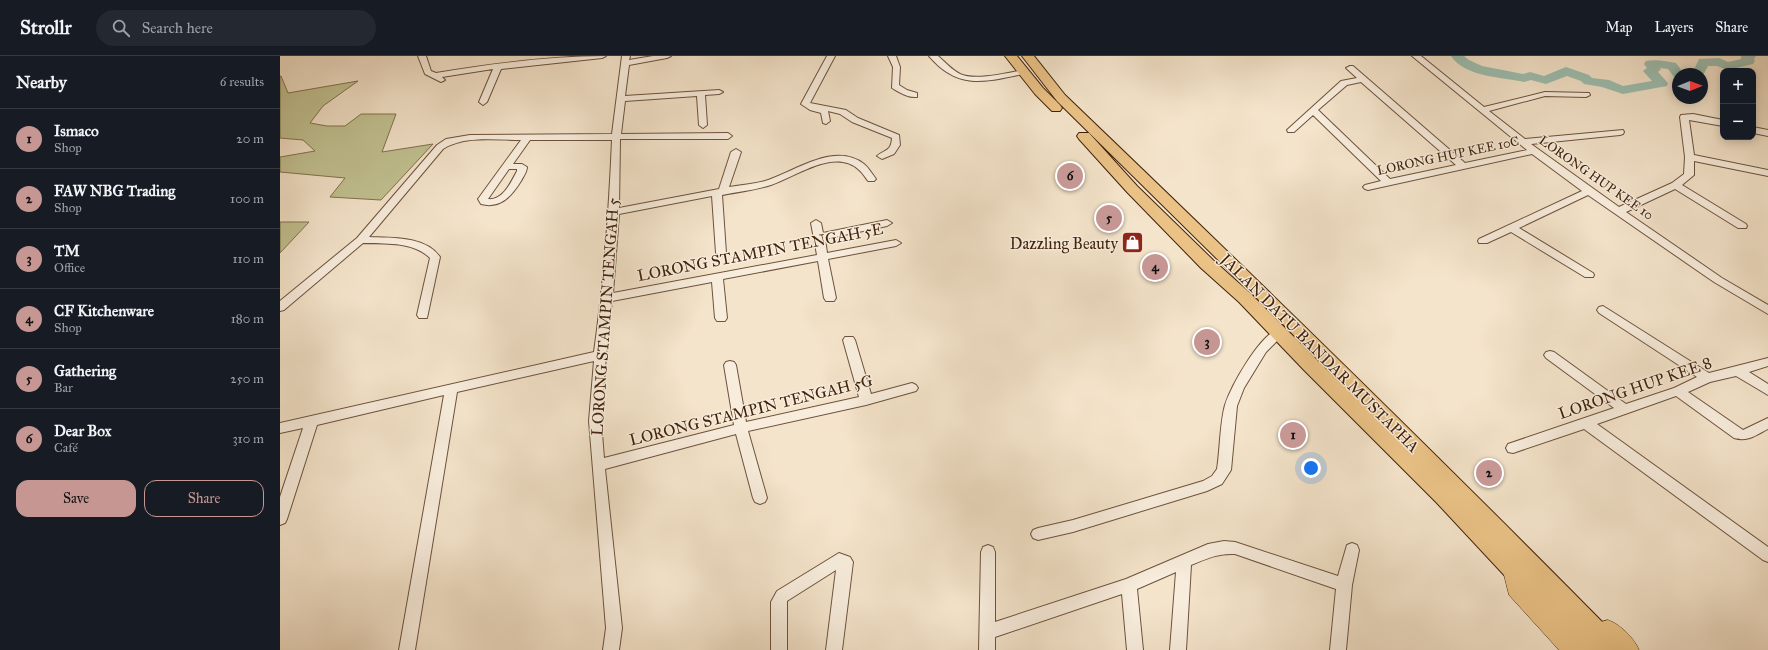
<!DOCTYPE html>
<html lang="en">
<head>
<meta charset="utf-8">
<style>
	:root { --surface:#171b24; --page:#242831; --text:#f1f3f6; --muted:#9ea1a6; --line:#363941; --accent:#c59692 }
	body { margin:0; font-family:"IM FELL Great Primer",serif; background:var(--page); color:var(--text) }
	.controls { position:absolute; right:12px; top:12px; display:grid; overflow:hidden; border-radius:8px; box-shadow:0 2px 10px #0003 }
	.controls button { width:36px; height:36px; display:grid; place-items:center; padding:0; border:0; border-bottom:1px solid var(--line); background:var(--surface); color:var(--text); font:20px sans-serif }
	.compass { position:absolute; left:1392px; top:12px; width:36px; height:36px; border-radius:50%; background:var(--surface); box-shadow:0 2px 10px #0003; rotate:89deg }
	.you { position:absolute; left:1031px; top:412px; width:14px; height:14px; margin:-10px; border:3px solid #fff; border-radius:50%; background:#1a73e8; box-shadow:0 0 0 6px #1a73e833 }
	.badge { display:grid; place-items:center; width:26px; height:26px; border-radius:50%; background:var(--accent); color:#111; font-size:13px; font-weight:700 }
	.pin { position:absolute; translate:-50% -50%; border:2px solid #fff; box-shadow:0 1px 4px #0006 }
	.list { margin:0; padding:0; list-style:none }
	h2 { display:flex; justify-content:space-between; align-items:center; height:52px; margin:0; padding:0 16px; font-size:17px }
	h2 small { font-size:13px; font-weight:400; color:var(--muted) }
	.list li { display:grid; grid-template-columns:26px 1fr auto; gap:12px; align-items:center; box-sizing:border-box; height:60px; padding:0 16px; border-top:1px solid var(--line) }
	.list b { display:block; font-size:15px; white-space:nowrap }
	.list p { margin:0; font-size:13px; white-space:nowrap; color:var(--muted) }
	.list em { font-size:13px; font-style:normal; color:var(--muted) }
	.actions { display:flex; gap:8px; padding:12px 16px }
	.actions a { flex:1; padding:9px 0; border:1px solid var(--accent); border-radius:12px; text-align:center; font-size:14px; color:var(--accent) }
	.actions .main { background:var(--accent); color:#111 }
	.icon { flex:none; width:22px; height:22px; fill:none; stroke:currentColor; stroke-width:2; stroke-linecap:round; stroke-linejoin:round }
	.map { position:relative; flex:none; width:1488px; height:594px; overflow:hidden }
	header { display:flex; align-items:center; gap:24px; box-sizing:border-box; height:56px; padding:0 20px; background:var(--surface); border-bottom:1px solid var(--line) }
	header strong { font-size:19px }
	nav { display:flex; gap:22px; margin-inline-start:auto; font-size:14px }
	.search { width:280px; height:36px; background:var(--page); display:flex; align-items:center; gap:10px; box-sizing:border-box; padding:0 14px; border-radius:22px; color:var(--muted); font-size:15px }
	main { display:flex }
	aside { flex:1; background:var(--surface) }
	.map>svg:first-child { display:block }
	.green { fill:#c2c292; stroke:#81724f }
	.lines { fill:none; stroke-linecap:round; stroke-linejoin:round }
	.river { fill:#9dbfb1; fill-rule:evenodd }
	.minor-casing { stroke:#6d523c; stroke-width:2 }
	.major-casing { stroke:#40220c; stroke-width:1 }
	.highway-casing { stroke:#40220c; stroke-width:2 }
	.minor { fill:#f8eddd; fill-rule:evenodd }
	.major { fill:#eac286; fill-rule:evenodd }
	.highway { fill:#eac286; fill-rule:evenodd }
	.labels { text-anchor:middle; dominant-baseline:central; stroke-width:3; stroke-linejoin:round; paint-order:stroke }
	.far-street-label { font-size:13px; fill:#40220c; stroke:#f8eddd }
	.poi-label { font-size:16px; fill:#40220c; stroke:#f8eddd; text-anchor:end }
	.street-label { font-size:16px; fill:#40220c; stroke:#f8eddd }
</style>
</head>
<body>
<header>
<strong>Strollr</strong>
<div class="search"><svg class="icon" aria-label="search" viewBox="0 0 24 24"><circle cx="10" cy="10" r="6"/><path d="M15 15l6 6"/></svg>Search here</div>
<nav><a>Map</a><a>Layers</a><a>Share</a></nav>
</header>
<main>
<aside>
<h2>Nearby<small>6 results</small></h2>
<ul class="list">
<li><span class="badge">1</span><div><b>Ismaco</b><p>Shop</p></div><em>20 m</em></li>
<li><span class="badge">2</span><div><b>FAW NBG Trading</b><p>Shop</p></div><em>100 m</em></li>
<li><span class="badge">3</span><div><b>TM</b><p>Office</p></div><em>110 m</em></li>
<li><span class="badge">4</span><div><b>CF Kitchenware</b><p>Shop</p></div><em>180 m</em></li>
<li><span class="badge">5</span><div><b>Gathering</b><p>Bar</p></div><em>250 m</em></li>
<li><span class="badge">6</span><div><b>Dear Box</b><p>Café</p></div><em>310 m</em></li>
</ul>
<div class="actions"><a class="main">Save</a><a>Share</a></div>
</aside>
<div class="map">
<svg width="1488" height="594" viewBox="0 0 1488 594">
	<rect width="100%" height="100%" fill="#f4e4cb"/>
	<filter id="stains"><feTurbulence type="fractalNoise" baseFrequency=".005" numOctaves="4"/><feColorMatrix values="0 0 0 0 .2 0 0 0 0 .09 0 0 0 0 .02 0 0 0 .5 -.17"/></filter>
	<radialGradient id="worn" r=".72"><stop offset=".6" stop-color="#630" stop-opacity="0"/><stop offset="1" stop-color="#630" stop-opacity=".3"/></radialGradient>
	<!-- green -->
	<g class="green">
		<path d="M 0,20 L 1,20 L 8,37 L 78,25 L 43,50 L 30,67 L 47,70 L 65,70 L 81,58 L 116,58 L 102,96 L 153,88 L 101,144 L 50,141 L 65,122 L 0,116 L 0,101 L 35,95 L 23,84 L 0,82 Z"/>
		<path d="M 0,166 L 29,166 L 0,197 Z"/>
	</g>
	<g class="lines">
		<!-- river -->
		<g class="river">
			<path d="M 1171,0 L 1184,0 L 1189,4 L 1202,10 L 1243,18 L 1250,16 L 1264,20 L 1286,11 L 1309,19 L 1312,22 L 1329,24 L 1343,30 L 1372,25 L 1363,15 L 1367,12 L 1364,8 L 1366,5 C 1376,3 1386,5 1396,7 L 1404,18 L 1398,18 L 1398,22 L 1394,21 L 1388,13 L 1380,12 L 1381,13 L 1378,16 L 1388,27 L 1387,30 L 1343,38 L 1322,31 L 1304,28 L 1301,25 L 1287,20 L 1266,28 L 1251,24 L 1244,26 C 1221,21 1185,21 1171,0 Z"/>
			<path d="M 1461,0 L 1476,0 L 1474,3 L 1475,5 L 1473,8 L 1447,14 L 1437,10 L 1428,10 L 1422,21 L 1422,18 L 1412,18 L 1419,3 L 1439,2 L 1448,6 L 1461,3 Z"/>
		</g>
		<defs>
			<g id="minor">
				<path d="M 138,0 L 146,0 L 151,15 L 156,17 C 211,8 269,0 326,0 L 322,2 L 221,13 L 207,46 L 203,49 L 199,46 L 213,13 L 162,21 L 165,24 L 161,26 L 145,18 Z"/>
				<path d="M 342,0 L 350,0 L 349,4 L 373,0 L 391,0 L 387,2 L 349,9 L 345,40 L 439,34 L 443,36 L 439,38 L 425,39 L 427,69 L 423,72 L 419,69 L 417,40 L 345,45 L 341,78 L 448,77 L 452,80 L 448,83 L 340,83 L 339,152 L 439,133 L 451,96 L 456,93 L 461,96 L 449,131 C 461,129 474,128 485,125 C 514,116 555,85 584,108 C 589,112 592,118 596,123 L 594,125 L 588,125 C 585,121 582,116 578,113 C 554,92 515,121 491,129 C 476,134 458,136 442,139 L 446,197 L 441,200 L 436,197 L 432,140 L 339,158 L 333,237 L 537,199 L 531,167 L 536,164 L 541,167 L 543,177 L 607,164 L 612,167 L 607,170 L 545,183 L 547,197 L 616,184 L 621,187 L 616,190 L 548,203 L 556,242 L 554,245 L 546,245 L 544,242 L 538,205 L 443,223 L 447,262 L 445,265 L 437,265 L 435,262 L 432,226 L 332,245 L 326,299 L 321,365 L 324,402 L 454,369 L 444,309 L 446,306 L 450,305 L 454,306 L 456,309 L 466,366 L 579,341 L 563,284 L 565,281 L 573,281 L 575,284 L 591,338 L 632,327 L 636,329 L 638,332 L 636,335 L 586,349 L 468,375 L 487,442 L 485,446 L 480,448 L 475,446 L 473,442 L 456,378 L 325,413 L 342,572 L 339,594 L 323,594 L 326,572 L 309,365 L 314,305 L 177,336 L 135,594 L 119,594 L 164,339 L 37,369 L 7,463 L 5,467 L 0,469 L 0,441 L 23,372 L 0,377 L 0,367 L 314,296 C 324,225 329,155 332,84 L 250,84 L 233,108 L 242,108 L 247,111 C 247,116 243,121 241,125 C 231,141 220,153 201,148 L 198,143 L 241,84 C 216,84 184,79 163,93 L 89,181 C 112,182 146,180 160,201 L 147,262 L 139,262 L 137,259 L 150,202 C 133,185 105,188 83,187 L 4,254 L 0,255 L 0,245 L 77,182 L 157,89 L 166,83 L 190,79 L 332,78 ZM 229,113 L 237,113 L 237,115 C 231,126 223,145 208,143 Z"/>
				<path d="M 547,0 L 555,0 L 530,47 L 566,54 L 578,62 L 619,79 L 620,89 L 614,98 L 602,103 L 597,100 C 605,93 611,96 612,82 L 572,66 L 560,58 L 548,55 L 550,65 L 546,68 L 543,67 L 541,57 L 530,54 L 521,48 Z"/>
				<path d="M 608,0 L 616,0 L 620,11 L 619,29 L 627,34 L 637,37 L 637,41 C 628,42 619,36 612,32 L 613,11 Z"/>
				<path d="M 649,0 L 658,0 C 665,6 672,14 680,18 C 695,25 727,17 743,14 L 747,16 L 743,18 C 704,26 678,34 649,0 Z"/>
				<path d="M 1132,0 L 1141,0 L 1204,51 L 1265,36 L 1309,37 L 1310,39 L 1306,41 L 1265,40 L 1209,55 L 1245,83 L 1343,74 L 1344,76 L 1343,78 L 1340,79 L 1251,88 L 1339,151 L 1392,127 L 1404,118 L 1405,101 L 1400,61 L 1401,59 L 1413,58 L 1443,64 L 1443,70 L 1409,64 L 1414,99 L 1488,114 L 1488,120 L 1414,105 L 1414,119 L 1402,129 L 1466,168 L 1467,170 L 1466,172 L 1458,172 L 1395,133 L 1346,156 L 1442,222 L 1488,249 L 1488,258 L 1434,226 L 1308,139 L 1239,172 L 1313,217 L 1314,219 L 1313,221 L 1305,221 L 1231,176 L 1207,187 L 1199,187 L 1198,185 L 1199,183 L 1302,135 L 1252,98 L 1088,134 L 1085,133 L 1083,131 L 1085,129 L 1101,125 L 1033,59 L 1014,76 L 1008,76 L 1007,74 L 1061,25 L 1077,22 L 1066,12 L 1070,10 L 1073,10 L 1185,107 L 1247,94 ZM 1081,26 L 1176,109 L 1110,123 L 1038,54 L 1067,29 Z"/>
				<path d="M 1473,71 L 1488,74 L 1488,80 L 1473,77 Z"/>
				<path d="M 1323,250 L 1429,317 L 1488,302 L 1488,310 L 1469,316 L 1488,328 L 1488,339 L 1456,320 L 1430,326 L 1408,336 L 1463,374 L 1488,362 L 1488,373 C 1476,379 1468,386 1454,382 L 1396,340 L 1317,368 L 1488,491 L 1488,506 L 1483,504 L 1304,373 L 1233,397 L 1228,396 L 1226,392 L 1228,388 L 1334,352 L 1266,302 L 1264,299 L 1266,296 L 1270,295 L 1274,296 L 1346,348 L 1394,332 L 1417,321 L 1319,257 L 1317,254 L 1319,251 Z"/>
				<path d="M 999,273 L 1003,274 L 1005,277 L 986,296 L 964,332 L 957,350 L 951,414 L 942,428 L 927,435 L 793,476 L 758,484 L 753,482 L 751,478 L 753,474 L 758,472 L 793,464 L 923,425 L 932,420 L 937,413 C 940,394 940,366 945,349 C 951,330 980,278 999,273 Z"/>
				<path d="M 944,485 L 955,486 L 1058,520 L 1067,489 L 1072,487 L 1077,489 L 1079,494 L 1072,529 L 1066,594 L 1050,594 L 1056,533 L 955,498 C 938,497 926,503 911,509 L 906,594 L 890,594 L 896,516 L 857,533 L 863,594 L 847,594 L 842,538 L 715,581 L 715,594 L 699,594 L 701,496 L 703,491 L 708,489 L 713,491 L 715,496 L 715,566 L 846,523 L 928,488 Z"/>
				<path d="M 559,497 L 570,501 L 573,506 L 562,594 L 546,594 L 556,514 L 507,545 L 507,594 L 491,594 L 491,546 L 497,535 Z"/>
			</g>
			<g id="major">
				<path d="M 1231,503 L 1238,505 L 1245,529 L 1299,587 L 1302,594 L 1279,594 L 1229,539 L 1222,511 L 1224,505 Z"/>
				<path d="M 1328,564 C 1340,568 1354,582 1359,594 L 1335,594 L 1321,580 L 1318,573 L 1321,566 Z"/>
			</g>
			<g id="highway">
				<path d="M 725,0 L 737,0 L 763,32 L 780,49 L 782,52 L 780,55 L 772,55 L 755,38 Z"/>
				<path d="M 742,0 L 754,0 L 785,39 C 973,219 1159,400 1342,586 L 1345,594 L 1294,594 L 1156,446 L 1024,314 L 959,246 L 921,212 L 847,136 L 799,83 L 797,80 L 799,77 L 809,77 L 857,130 L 933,204 L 971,238 L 1067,334 L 1000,265 L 777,45 Z"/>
			</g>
		</defs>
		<!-- minor casing -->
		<use href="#minor" class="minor-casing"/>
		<!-- major casing -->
		<use href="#major" class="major-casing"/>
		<!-- highway casing -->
		<use href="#highway" class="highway-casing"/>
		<!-- minor -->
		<use href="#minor" class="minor"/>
		<!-- major -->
		<use href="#major" class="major"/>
		<!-- highway -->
		<use href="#highway" class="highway"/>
	</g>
	<!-- icons -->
	<defs>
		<symbol id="shop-square" viewBox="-11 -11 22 22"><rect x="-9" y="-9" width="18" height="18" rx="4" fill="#8f2418" stroke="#f8eddd"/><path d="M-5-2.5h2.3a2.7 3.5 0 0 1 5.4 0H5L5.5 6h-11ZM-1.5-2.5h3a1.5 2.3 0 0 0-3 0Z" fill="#fff"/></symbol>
	</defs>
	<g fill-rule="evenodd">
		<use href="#shop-square" x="840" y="174" width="25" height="25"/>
	</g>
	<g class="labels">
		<!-- far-street labels -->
		<g class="far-street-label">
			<text transform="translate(1168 100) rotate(-12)">LORONG HUP KEE 10C</text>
			<text transform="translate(1316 122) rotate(35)">LORONG HUP KEE 10</text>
		</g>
		<!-- poi labels -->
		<g class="poi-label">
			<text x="838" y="187">Dazzling Beauty</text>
		</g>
		<!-- street labels -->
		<g class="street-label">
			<text transform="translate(480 196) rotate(-11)">LORONG STAMPIN TENGAH 5E</text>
			<text transform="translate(325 261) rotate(-86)">LORONG STAMPIN TENGAH 5</text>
			<text transform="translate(1040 297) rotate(45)">JALAN DATU BANDAR MUSTAPHA</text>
			<text transform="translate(1355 332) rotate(-19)">LORONG HUP KEE 8</text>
			<text transform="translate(471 354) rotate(-14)">LORONG STAMPIN TENGAH 5G</text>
		</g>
	</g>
	<rect width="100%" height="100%" filter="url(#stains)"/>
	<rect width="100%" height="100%" fill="url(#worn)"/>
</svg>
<div class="controls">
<button>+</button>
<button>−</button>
</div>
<svg class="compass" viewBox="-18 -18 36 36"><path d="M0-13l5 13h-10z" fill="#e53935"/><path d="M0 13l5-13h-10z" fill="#9ea1a6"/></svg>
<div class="you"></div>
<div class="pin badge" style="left:1013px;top:379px">1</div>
<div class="pin badge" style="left:1209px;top:417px">2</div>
<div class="pin badge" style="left:927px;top:286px">3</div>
<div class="pin badge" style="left:875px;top:211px">4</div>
<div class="pin badge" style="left:829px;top:162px">5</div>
<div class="pin badge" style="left:790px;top:120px">6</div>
</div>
</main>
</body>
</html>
